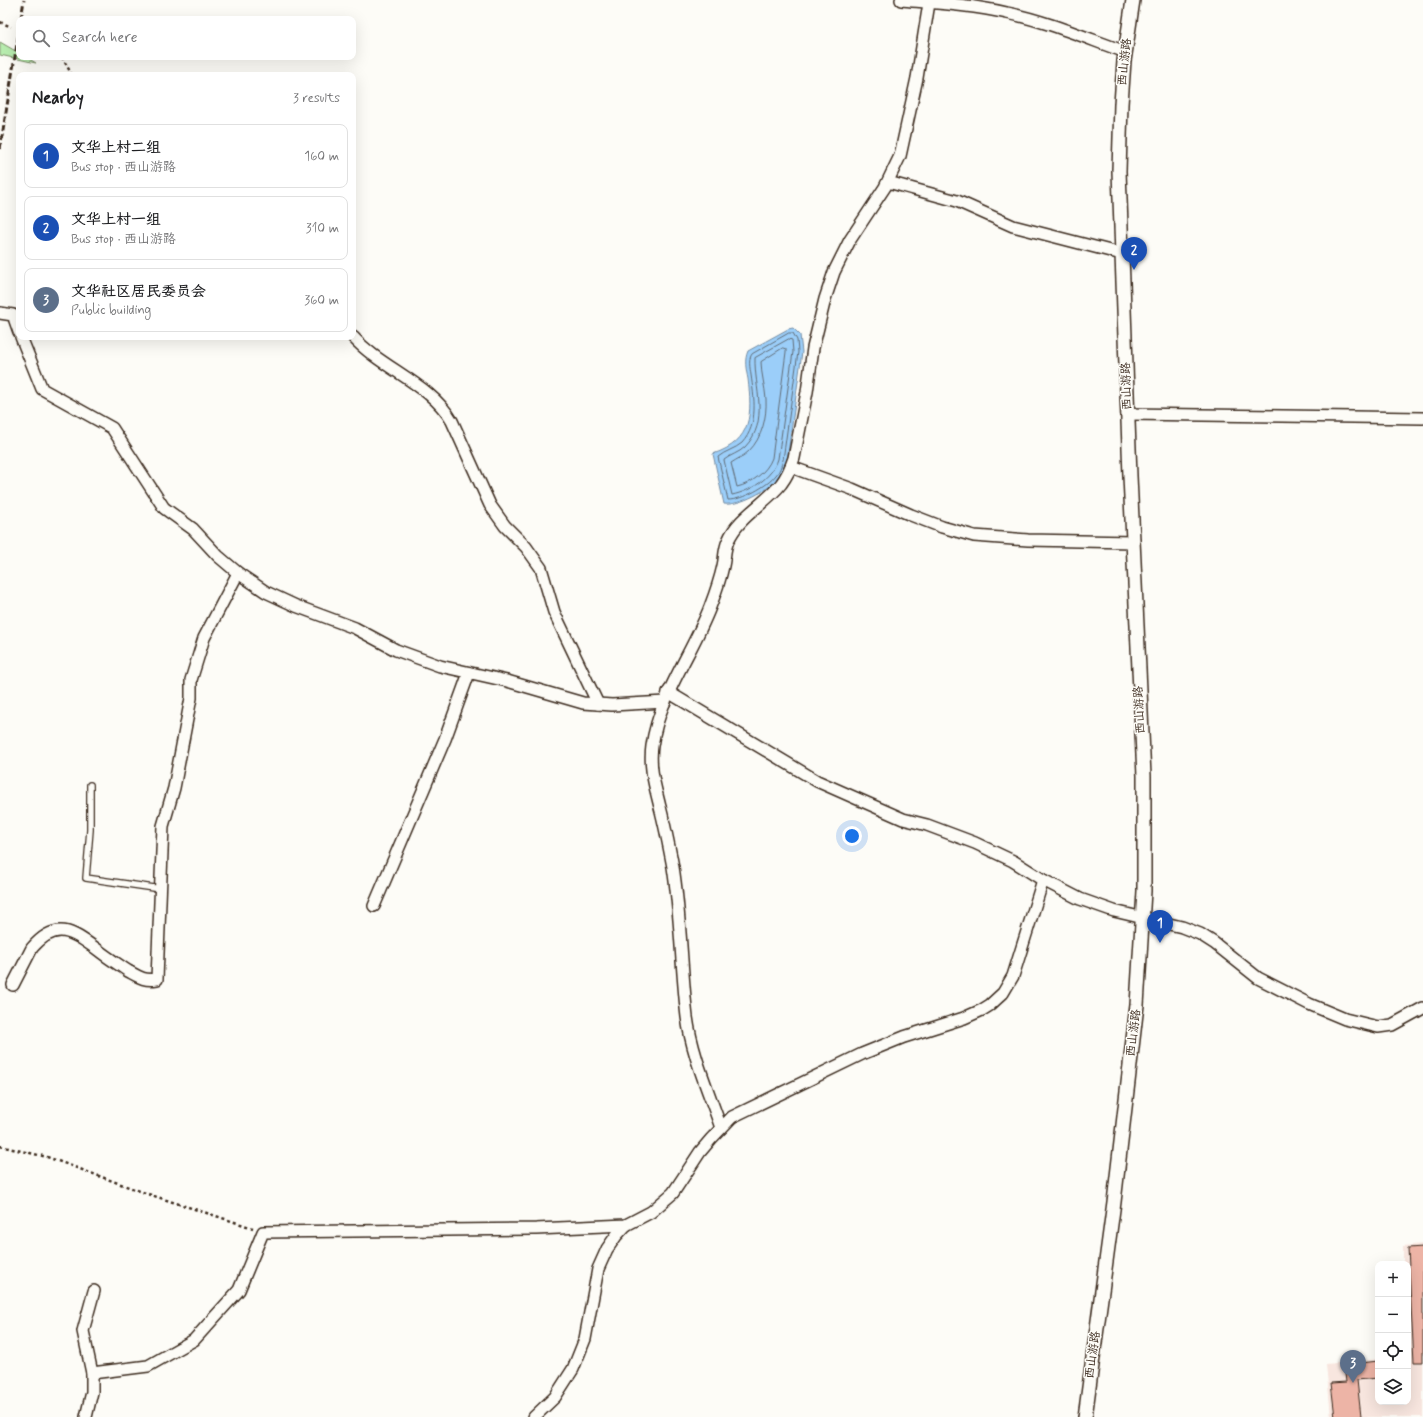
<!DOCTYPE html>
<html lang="en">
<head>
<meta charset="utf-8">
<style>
	:root { --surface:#fff; --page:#f6f6f6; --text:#202124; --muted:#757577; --line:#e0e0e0; --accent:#1f6fb2 }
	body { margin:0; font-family:Mynerve,"LXGW WenKai TC",sans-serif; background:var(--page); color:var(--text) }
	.controls { position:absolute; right:12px; bottom:12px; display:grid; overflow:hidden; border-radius:8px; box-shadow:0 4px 16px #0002 }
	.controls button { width:36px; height:36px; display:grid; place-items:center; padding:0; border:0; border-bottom:1px solid var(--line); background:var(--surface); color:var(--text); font:20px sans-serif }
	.you { position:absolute; left:852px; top:836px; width:14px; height:14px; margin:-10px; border:3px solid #fff; border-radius:50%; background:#1a73e8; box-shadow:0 0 0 6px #1a73e833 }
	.badge { display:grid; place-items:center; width:26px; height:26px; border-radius:50%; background:var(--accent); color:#fff; font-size:13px; font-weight:700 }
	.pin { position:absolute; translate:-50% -33px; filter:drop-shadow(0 1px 2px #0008) }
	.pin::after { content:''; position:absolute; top:21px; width:14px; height:12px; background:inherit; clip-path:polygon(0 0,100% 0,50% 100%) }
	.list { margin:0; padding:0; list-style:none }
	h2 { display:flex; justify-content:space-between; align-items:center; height:52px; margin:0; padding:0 16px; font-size:17px }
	h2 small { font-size:13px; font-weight:400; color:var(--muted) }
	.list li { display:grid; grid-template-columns:26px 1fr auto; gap:12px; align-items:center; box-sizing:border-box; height:64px; margin:0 8px 8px; padding:0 8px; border:1px solid var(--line); border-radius:8px }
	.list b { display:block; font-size:15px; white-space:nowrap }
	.list p { margin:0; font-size:13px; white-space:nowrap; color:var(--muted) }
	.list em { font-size:13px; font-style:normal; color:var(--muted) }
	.icon { flex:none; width:22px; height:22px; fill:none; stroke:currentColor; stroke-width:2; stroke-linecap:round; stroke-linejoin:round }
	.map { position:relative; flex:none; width:1423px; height:1417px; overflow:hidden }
	.search { position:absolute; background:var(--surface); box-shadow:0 4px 16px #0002; left:16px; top:16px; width:340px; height:44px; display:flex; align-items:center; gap:10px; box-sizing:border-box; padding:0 14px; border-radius:8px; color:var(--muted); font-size:15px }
	.panel { position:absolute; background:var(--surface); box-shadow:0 4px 16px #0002; left:16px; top:72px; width:340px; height:268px; border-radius:8px }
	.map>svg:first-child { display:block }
	.built { fill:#f8e6df }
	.green { fill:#b8edaf; stroke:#7a8c66 }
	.water { fill:#9bcef9; stroke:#758ca1 }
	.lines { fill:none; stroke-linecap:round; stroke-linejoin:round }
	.shore { stroke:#616c76; stroke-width:1 }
	.building { fill:#edb4a6; stroke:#3b2a1e }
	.service-casing { stroke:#3b2a1e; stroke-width:8 }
	.minor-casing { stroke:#3b2a1e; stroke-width:14 }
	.tertiary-casing { stroke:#3b2a1e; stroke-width:16 }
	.path { stroke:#3b2a1e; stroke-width:2.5; stroke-dasharray:3 3; stroke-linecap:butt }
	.service { stroke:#fdfcf7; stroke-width:5.5 }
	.minor { stroke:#fdfcf7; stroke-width:11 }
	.tertiary { stroke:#fdfcf7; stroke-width:13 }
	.rail { stroke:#3b2a1e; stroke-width:3; stroke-dasharray:6 3; stroke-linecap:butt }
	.labels { text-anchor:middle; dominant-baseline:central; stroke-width:3; stroke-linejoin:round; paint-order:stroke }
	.street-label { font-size:12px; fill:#3b2a1e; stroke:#fdfcf7 }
</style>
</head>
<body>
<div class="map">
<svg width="1423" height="1417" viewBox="0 0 1423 1417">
	<rect width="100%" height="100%" fill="#fdfcf7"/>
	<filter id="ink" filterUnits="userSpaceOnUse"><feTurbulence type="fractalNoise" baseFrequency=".025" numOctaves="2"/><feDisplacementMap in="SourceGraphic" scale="8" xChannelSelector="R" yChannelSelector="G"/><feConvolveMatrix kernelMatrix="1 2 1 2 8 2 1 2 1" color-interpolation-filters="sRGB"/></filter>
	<g filter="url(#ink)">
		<!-- built -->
		<path class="built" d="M 1423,1244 L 1423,1417 L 1331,1417 L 1326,1364 L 1378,1359 L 1378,1402 L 1408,1402 L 1408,1264 L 1403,1264 L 1403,1246 Z"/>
		<!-- green -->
		<path class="green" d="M 0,42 L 19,53 L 19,57 L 26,57 L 36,63 L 0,55 Z"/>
		<!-- water -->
		<path class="water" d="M 793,328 L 800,335 L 802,352 L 787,461 C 785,467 783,473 779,478 C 769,490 739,506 724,504 L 713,454 C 753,441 752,413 748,379 C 746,369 744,360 748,351 L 788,329 Z"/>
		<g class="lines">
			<!-- shore -->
			<g class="shore">
				<path d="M 789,333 L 793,333 L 797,340 L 798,352 L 783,460 C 781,466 780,471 776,475 C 768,486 742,500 728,500 L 718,457 C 725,451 735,449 742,443 C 759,424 754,397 751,375 C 750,368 748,359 752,354 Z"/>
				<path d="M 789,339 L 792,340 L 793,352 L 778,459 C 772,478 751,491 732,495 L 724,460 C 730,455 739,453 745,447 C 770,421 754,388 755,358 Z"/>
				<path d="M 783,348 L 786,349 L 786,352 L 772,458 C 767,472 751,484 737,487 L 731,463 C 737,459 744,456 749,451 C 762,438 767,417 766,399 C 765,386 761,374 761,362 Z"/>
			</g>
		</g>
		<!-- building -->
		<g class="building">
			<path d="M 1423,1247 L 1423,1362 L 1414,1362 L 1408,1248 Z"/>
			<path d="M 1378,1361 L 1378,1378 L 1357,1380 L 1361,1417 L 1335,1417 L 1331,1383 L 1346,1382 L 1344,1365 Z"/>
		</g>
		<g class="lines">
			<defs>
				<path id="service" d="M 90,785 L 90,830 L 86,878 L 161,889"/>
				<g id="minor">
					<path d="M 901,0 C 936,3 972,5 1007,13 C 1047,21 1086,38 1126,52"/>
					<path d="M 888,182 L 957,201 L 1013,226 L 1122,254"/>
					<path d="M 0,313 L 13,315 L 19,332"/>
					<path d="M 21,337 L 42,389 L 112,428 L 164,508 L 193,529 L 218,556 L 238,573 L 266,592 L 296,606 L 355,628 L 396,650 L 440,666 L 507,681 L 583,703 L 612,705 L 665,702"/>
					<path d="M 353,337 C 381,368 431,384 452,421 L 490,505 L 505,526 L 526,547 L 541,568 L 554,612 L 598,704"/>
					<path d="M 1128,414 L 1423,418"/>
					<path d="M 791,467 L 852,489 L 911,515 L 942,527 L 974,536 L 1028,540 L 1133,542"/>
					<path d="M 668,692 L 817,781 L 903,819 L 927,825 L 975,843 L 1013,861 L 1043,880 L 1080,899 L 1114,911 L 1182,927 L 1200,934 L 1214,943 L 1258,978 L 1309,1004 L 1345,1019 L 1378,1027 L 1392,1025 L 1423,1008"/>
					<path d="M 374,906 L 445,739 L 469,673"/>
					<path d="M 13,985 L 32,948 C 57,919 73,932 98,950 C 108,958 118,964 128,971 C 139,977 144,981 157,979 L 163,826 L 174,788 L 191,698 L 191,680 L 204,638 L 238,573"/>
					<path d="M 721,1128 C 709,1092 692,1055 687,1017 C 681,967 681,917 673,867 C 669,846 665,826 660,807 C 655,786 649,768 652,746 C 659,696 692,654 710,607 C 715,594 720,580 723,566 C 725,558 724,550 728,541 C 738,517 765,504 781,484 C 787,476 791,467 794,458 L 807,392 L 813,348 L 825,299 L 834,272 L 850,240 L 885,187 L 900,156 L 917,78 L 929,3"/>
					<path d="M 92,1373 L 148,1366 L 194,1340 L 239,1290 L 263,1232 L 536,1229 L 626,1225 L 651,1212 L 673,1193 L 700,1152 L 711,1139 L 732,1117 L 862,1054 L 904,1037 L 964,1018 L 982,1010 L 990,1005 L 1003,993 L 1013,976 L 1043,880"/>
					<path d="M 86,1417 L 92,1392 L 92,1373 L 83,1331 L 94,1291"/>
					<path d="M 534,1417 L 555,1397 L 573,1369 L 585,1339 L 598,1269 L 607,1249 L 616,1236 L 626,1225"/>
				</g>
				<path id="tertiary" d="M 1085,1417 L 1114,1202 L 1137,1005 L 1144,891 L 1144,776 L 1130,476 L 1119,171 L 1121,104 L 1124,61 L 1133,0"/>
			</defs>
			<!-- service casing -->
			<use href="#service" class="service-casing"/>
			<!-- minor casing -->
			<use href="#minor" class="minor-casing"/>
			<!-- tertiary casing -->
			<use href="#tertiary" class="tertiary-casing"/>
			<!-- path -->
			<g class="path">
				<path d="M 0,22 L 11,27"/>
				<path d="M 62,57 L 72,75"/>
				<path d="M 0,1146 L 47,1157 L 148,1194 L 253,1228"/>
			</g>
			<!-- service -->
			<use href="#service" class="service"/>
			<!-- minor -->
			<use href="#minor" class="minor"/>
			<!-- tertiary -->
			<use href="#tertiary" class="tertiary"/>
			<!-- rail -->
			<g class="rail">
				<path d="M 21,19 L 24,0"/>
				<path d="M 0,149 L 19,32"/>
			</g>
		</g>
	</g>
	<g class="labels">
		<!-- street labels -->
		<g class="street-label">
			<text transform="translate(1125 62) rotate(-84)">西山游路</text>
			<text transform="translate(1127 386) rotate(-92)">西山游路</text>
			<text transform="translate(1140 710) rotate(-93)">西山游路</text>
			<text transform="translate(1134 1033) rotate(-83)">西山游路</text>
			<text transform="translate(1093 1355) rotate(-82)">西山游路</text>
		</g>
	</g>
</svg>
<div class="controls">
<button>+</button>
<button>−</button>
<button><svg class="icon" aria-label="locate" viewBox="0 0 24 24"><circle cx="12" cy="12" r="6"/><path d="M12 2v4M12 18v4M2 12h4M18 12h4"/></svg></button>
<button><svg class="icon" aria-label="layers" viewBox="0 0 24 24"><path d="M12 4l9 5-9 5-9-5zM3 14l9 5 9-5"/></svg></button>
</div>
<div class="you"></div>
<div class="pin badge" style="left:1160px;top:943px;background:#1a4fb4">1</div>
<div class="pin badge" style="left:1134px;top:270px;background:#1a4fb4">2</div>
<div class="pin badge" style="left:1353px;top:1383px;background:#5c6f8a">3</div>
<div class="search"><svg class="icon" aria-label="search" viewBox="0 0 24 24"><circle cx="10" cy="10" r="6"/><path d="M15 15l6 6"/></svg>Search here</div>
<section class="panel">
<h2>Nearby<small>3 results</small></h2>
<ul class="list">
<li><span class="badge" style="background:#1a4fb4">1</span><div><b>文华上村二组</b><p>Bus stop · 西山游路</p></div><em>160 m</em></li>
<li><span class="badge" style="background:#1a4fb4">2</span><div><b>文华上村一组</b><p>Bus stop · 西山游路</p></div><em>310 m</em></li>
<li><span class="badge" style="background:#5c6f8a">3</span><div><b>文华社区居民委员会</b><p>Public building</p></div><em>360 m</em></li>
</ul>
</section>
</div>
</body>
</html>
